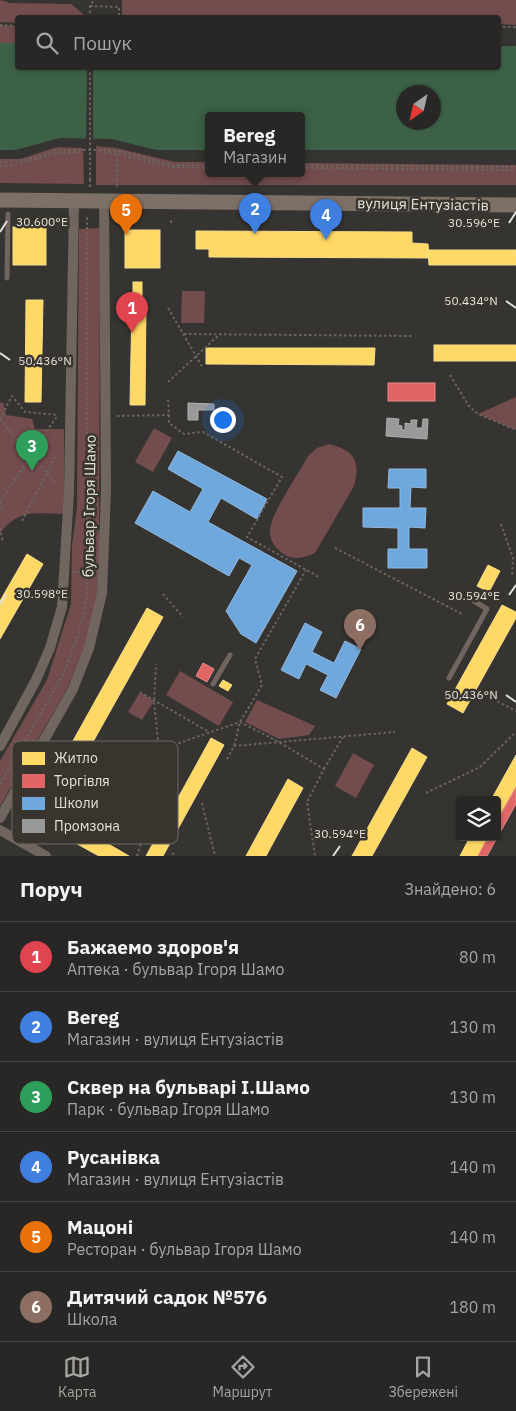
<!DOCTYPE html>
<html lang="uk">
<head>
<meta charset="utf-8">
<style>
	:root { --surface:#282725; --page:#343332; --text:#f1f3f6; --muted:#a5a5a7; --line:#444442; --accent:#a7a5a1 }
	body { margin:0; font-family:"IBM Plex Sans",sans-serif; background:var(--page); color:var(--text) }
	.controls { position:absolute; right:15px; bottom:15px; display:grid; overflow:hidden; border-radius:5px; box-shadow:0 1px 4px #0004 }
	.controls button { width:45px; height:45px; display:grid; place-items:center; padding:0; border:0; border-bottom:1px solid var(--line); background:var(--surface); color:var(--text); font:25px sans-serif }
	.compass { position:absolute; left:396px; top:85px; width:45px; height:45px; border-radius:50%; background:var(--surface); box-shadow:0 1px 4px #0004; rotate:214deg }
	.you { position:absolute; left:222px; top:419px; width:18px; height:18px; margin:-12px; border:4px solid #fff; border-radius:50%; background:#1a73e8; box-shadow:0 0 0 8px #1a73e833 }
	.badge { display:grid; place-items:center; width:32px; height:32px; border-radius:50%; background:var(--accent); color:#fff; font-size:16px; font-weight:700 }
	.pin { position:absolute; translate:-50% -41px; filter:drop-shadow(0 1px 2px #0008) }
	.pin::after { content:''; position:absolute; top:26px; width:18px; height:15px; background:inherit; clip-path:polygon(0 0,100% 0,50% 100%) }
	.popup { position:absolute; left:205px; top:112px; width:100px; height:65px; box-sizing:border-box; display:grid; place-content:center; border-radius:5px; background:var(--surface); filter:drop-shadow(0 1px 4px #0005); font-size:16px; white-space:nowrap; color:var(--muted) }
	.popup b { font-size:19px; color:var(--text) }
	.popup::after { content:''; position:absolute; left:50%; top:100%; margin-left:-10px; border:10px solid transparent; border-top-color:var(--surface) }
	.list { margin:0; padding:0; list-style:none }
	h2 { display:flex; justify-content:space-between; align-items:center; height:65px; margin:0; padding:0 20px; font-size:21px }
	h2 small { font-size:16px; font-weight:400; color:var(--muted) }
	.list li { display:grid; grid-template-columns:32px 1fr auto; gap:15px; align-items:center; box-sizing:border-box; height:70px; padding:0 20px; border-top:1px solid var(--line) }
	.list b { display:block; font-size:19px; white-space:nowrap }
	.list p { margin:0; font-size:16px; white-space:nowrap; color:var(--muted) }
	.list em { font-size:16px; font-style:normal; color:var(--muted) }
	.icon { flex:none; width:28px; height:28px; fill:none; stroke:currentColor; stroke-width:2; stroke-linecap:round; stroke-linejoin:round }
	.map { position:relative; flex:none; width:516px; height:856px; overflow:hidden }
	.search { position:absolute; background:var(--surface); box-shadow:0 1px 4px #0004; left:15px; right:15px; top:15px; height:55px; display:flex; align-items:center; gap:12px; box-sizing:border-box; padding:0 18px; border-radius:5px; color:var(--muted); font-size:19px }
	.sheet { height:485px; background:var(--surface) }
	nav { display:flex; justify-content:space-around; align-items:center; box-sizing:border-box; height:70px; border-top:1px solid var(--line); background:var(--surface); font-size:14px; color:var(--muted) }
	nav a { display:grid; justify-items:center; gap:2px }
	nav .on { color:var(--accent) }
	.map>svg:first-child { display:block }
	.green { fill:#734c4e }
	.water { fill:#3c6147; fill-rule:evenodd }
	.pier { fill:#363431 }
	.homes { fill:#ffd966; stroke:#f7dc8a }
	.shops { fill:#e06666; stroke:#e18b8a }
	.schools { fill:#6fa8dc; stroke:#92b9dc }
	.industry { fill:#999; stroke:#b0afad }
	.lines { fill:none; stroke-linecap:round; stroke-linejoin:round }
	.path { stroke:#6b645f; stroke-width:2; stroke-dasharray:2.5 2.5; stroke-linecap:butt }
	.lane { stroke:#71655f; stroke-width:5 }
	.street { stroke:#71655f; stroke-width:10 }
	.secondary { stroke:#7d7067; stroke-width:15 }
	.path-bridge { stroke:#6b645f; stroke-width:2; stroke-dasharray:2.5 2.5; stroke-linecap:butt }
	.ticks { fill:none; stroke:#e4e2dd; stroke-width:2 }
	.labels { text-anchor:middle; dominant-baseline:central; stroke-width:5; stroke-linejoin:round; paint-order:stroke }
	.street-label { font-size:15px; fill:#e4e2dd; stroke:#39352e }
	.key { fill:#39352e; stroke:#6c6963; stroke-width:1 }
	.key-label { font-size:14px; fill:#e4e2dd }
	.ticks-label { font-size:12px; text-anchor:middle; fill:#e4e2dd; stroke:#39352e; stroke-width:5; stroke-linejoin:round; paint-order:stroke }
</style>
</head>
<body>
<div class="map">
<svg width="516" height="856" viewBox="0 0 516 856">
	<rect width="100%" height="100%" fill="#363431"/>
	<!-- green -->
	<g class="green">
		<path d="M 0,0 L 10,3 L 71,4 L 84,15 L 122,16 L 122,0 L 516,0 L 516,25 L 499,24 L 498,18 L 18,18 L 17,23 L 0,22 Z"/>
		<path d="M 0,25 L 17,26 L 17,43 L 0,43 Z"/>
		<path d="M 96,146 L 116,148 L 175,162 L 209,162 L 209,173 L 301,173 L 301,163 L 516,165 L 516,185 L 96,185 Z"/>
		<path d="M 57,147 L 83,148 L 84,184 L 0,183 L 0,159 L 20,159 Z"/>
		<path d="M 100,228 L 99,551 L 97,594 L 85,646 L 68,687 L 0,806 L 0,761 L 47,680 L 71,604 L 72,545 L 77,507 L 79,229 Z"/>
		<path d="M 182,291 L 205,291 L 204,323 L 181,323 Z"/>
		<path d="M 516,397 L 516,430 L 478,414 Z"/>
		<path d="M 3,402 L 6,415 L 32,419 L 35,429 L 64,429 L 64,514 C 34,514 21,508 0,533 L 0,403 Z"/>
		<path d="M 154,428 L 172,438 L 153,472 L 135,462 Z"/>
		<path d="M 329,444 C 354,450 361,461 354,486 L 315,553 C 304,558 293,561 282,553 C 274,547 269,539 270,529 C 272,512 299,473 308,456 L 317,448 Z"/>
		<path d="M 180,671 L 233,702 L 219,726 L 166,695 Z"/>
		<path d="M 140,692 L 154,701 L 142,720 L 128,712 Z"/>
		<path d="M 257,700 L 315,726 L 309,735 L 279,739 L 245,722 Z"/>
		<path d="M 353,753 L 374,765 L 356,798 L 335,786 Z"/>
	</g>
	<!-- water -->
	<path class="water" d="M 0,43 L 17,43 L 18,68 L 498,68 L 499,46 L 516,46 L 516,150 L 301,150 L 301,115 L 209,115 L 209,150 L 157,150 L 111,139 L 60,138 L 15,150 L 0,150 ZM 404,92 L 434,92 L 434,122 L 404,122 Z"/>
	<!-- pier -->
	<path class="pier" d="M 87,68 L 93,68 L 93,141 L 86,141 Z"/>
	<!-- homes -->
	<g class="homes">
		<rect x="13" y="227" width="33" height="38"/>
		<rect x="125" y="230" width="35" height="38"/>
		<path d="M 196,231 L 412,232 L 412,243 L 428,244 L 429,258 L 209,257 L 209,249 L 196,249 Z"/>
		<path d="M 428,250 L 516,250 L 516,265 L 429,265 Z"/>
		<rect x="133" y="282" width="9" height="15"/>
		<path d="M 26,300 L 43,300 L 41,402 L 25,402 Z"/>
		<path d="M 132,303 L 146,303 L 145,405 L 130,405 Z"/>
		<rect x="434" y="345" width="82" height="16"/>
		<path d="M 206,348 L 375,348 L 374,365 L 206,364 Z"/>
		<path d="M 27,554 L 43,564 L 0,639 L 0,601 Z"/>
		<path d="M 488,565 L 500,571 L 489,592 L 477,586 Z"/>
		<path d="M 502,605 L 516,612 L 516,618 L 463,713 L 447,704 Z"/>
		<path d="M 147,608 L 163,617 L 80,765 L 64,757 Z"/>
		<path d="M 223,680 L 232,685 L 228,691 L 219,686 Z"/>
		<path d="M 211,738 L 224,745 L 217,758 L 163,856 L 146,856 Z"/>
		<path d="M 412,748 L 427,757 L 372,856 L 352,856 Z"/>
		<path d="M 516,755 L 516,787 L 497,821 L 497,800 L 491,800 Z"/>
		<path d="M 288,779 L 303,788 L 279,832 L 266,856 L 246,856 Z"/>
		<path d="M 104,783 L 112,787 L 106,801 L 97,796 Z"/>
		<path d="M 37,804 L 117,849 L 129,856 L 99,856 L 30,818 Z"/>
		<path d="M 470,837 L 488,837 L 478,856 L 460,856 Z"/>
	</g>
	<!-- shops -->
	<g class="shops">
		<rect x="388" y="383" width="47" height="18"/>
		<path d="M 203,663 L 214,669 L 207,682 L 196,676 Z"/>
		<path d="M 516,787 L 516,804 L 487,856 L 478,856 L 488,837 L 497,837 L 497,821 Z"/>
	</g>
	<!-- schools -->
	<g class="schools">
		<path d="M 178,451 L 267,499 L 257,519 L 221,498 L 208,522 L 297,571 L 256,643 L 241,634 L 226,611 L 252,565 L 239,558 L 229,576 L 135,523 L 153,491 L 190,512 L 203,489 L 168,469 Z"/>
		<path d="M 389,469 L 426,469 L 426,488 L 411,487 L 410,508 L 426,508 L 425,528 L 409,527 L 409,549 L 427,549 L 427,568 L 388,568 L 388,549 L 398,549 L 398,528 L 363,527 L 363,508 L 400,508 L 400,488 L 388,488 Z"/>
		<path d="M 305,623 L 322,632 L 312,652 L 334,663 L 345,641 L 361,649 L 336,698 L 320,690 L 328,675 L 306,664 L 299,679 L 281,670 Z"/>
	</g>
	<!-- industry -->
	<g class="industry">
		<path d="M 188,403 L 214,404 L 214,410 L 198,410 L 198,420 L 188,420 Z"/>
		<path d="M 387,418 L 399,419 L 398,425 L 402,426 L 402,430 L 405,430 L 405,423 L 411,424 L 411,420 L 417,420 L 416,428 L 422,428 L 423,419 L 428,419 L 427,439 L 386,436 Z"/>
	</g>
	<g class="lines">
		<!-- path -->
		<g class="path">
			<path d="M 90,6 L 119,7 L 119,18"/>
			<path d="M 90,18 L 90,6 L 94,0"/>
			<path d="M 0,25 L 18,26"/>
			<path d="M 498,27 L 516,27"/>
			<path d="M 99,152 L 117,154 L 172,167 L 209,168"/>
			<path d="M 117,154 L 117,188"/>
			<path d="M 0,163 L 33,158 L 56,150 L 106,150 L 120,151 L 173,165 L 209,165"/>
			<path d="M 301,165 L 516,167"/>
			<path d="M 0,166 L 10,166 L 57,153 L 80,152"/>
			<path d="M 301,168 L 516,170"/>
			<path d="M 90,187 L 90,180"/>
			<path d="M 171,223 L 171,218"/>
			<path d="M 168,308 L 203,368"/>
			<path d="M 184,334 L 413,336"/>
			<path d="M 450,375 L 469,406 L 478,414 L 516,430"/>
			<path d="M 168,382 L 220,334"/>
			<path d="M 169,415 L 169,423 L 184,434 L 203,432 L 282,477 L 247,537 L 319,577"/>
			<path d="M 117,416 L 169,415 L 168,399"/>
			<path d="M 0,419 L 12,396 L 25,412 L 58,415"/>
			<path d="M 0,419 L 26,450"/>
			<path d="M 35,448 L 58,415"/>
			<circle cx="31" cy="456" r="8"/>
			<path d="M 37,462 L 57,485"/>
			<path d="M 0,501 L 27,462"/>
			<path d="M 0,502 L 2,508 L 0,511"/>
			<path d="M 22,521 L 57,453"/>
			<path d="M 501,524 L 513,558 L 512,576"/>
			<path d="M 0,528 L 3,543"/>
			<path d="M 335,548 L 462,614"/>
			<path d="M 73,572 L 93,572"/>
			<path d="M 163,594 L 183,617"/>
			<path d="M 140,692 L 209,732"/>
			<path d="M 493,699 L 516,711"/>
			<path d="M 234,746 L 395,732"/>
			<path d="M 227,759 L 234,746 L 240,722 L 262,685 L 255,659 L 306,570"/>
			<path d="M 324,769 L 343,737"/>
			<path d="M 34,778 L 86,773 L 123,767 L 159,750 L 240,722 L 277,741 L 324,769 L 307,802 L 315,856"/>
			<path d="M 0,784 L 64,673 L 79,632 L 87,597 L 87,217"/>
			<path d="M 426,793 L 480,767 L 516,732"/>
			<path d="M 202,803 L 215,856"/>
			<path d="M 172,853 L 176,856"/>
			<path d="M 137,856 L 154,802 L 161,772 L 154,701 L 156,664"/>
		</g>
		<!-- lane -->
		<g class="lane">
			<path d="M 7,278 L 8,214"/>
			<path d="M 449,678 L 487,609 L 469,598"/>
			<path d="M 213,684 L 230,655"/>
		</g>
		<!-- street -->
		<g class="street">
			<path d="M 0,746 L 36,680 L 50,648 L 62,607 L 69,492 L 74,201"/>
			<path d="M 0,818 L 73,689 L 89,648 L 102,593 L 106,490 L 104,200"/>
			<path d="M 0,830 L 46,856"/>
		</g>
		<!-- secondary -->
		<path class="secondary" d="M 0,200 L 516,205"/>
		<!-- path-bridge -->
		<path class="path-bridge" d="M 90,180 L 90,68"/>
	</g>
	<!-- ticks -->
	<path class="ticks" d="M 509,223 L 516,212M 0,232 L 7,221M 506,301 L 516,308M 0,353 L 10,360M 509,595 L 516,585M 0,604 L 7,594M 506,695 L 516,702M 333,856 L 340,846"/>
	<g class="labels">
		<!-- street labels -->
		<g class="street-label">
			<text transform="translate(423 204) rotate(1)">вулиця Ентузіастів</text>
			<text transform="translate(89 506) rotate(-89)">бульвар Ігоря Шамо</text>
		</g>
	</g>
	<!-- legend -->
	<rect x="12" y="741" width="166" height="103" rx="8" class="key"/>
	<rect x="22" y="752" width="23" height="13" fill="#ffd966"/>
	<rect x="22" y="774" width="23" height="14" fill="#e06666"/>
	<rect x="22" y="797" width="23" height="13" fill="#6fa8dc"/>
	<rect x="22" y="819" width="23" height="14" fill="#999"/>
	<g class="key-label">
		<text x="54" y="763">Житло</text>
		<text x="54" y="786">Торгівля</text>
		<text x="54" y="808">Школи</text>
		<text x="54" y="831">Промзона</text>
	</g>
	<g class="ticks-label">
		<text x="42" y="226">30.600°E</text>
		<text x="474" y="227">30.596°E</text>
		<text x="471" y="305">50.434°N</text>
		<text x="45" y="365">50.436°N</text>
		<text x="42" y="598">30.598°E</text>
		<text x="474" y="600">30.594°E</text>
		<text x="471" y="699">50.436°N</text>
		<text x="340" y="838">30.594°E</text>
	</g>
</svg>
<div class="controls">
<button><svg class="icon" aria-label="layers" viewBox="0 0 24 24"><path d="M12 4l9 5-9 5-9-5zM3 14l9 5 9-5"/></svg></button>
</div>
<svg class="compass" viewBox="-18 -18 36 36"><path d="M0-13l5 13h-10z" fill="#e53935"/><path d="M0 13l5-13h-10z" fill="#a5a5a7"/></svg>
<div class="you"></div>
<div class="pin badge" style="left:132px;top:333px;background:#e0444e">1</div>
<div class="pin badge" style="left:255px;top:234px;background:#3f7fe0">2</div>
<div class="popup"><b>Bereg</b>Магазин</div>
<div class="pin badge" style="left:32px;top:471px;background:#2e9e5b">3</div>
<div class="pin badge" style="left:326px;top:240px;background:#3f7fe0">4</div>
<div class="pin badge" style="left:126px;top:235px;background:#e8710a">5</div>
<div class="pin badge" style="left:360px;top:650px;background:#8d6e63">6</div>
<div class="search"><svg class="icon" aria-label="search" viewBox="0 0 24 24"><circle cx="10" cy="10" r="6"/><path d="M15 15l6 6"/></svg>Пошук</div>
</div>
<section class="sheet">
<h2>Поруч<small>Знайдено: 6</small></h2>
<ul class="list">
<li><span class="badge" style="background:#e0444e">1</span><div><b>Бажаемо здоров'я</b><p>Аптека · бульвар Ігоря Шамо</p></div><em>80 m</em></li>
<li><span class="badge" style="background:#3f7fe0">2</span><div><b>Bereg</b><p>Магазин · вулиця Ентузіастів</p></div><em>130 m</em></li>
<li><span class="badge" style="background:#2e9e5b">3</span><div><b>Сквер на бульварі І.Шамо</b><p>Парк · бульвар Ігоря Шамо</p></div><em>130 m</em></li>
<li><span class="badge" style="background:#3f7fe0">4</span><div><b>Русанівка</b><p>Магазин · вулиця Ентузіастів</p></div><em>140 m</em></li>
<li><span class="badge" style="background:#e8710a">5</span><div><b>Мацоні</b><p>Ресторан · бульвар Ігоря Шамо</p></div><em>140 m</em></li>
<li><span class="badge" style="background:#8d6e63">6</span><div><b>Дитячий садок №576</b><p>Школа</p></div><em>180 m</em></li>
</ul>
</section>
<nav>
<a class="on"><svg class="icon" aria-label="map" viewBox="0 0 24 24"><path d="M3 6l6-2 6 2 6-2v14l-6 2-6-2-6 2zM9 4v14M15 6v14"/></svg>Карта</a>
<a><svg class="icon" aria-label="directions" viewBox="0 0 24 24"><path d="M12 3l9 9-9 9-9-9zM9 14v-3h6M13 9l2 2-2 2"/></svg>Маршрут</a>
<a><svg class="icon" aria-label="saved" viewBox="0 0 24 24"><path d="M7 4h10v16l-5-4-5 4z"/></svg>Збережені</a>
</nav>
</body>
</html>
